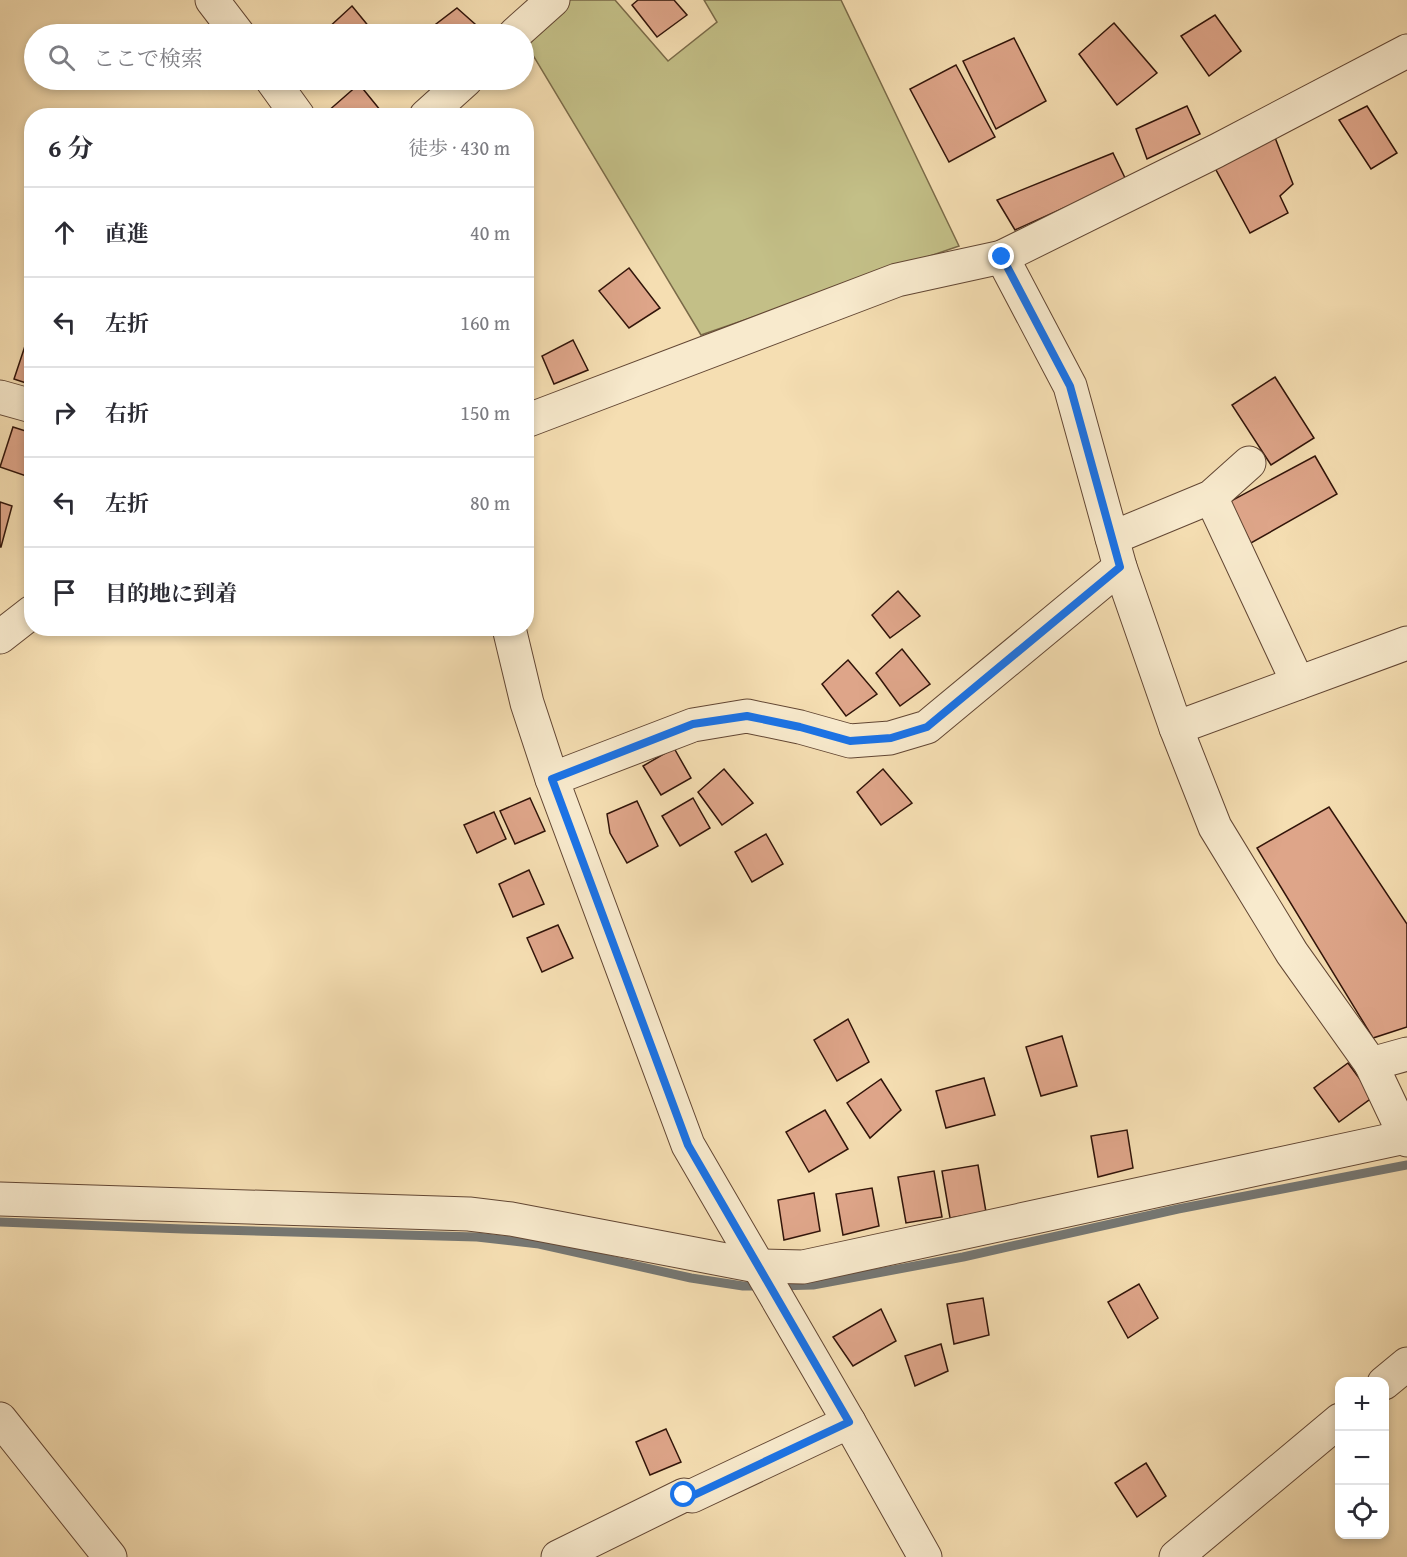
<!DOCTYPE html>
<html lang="ja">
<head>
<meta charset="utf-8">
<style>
	:root { --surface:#fff; --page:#f2f2f3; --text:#2b2b33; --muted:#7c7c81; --line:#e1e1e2 }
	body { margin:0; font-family:"Gentium Book Plus","Noto Serif JP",serif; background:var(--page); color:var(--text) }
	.controls { position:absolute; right:18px; bottom:18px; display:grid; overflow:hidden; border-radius:12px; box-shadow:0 3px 9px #0003 }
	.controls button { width:54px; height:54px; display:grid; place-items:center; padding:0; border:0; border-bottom:2px solid var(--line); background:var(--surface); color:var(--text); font:30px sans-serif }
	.stop { position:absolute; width:18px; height:18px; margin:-14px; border:4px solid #1a73e8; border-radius:50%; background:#fff }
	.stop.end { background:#1a73e8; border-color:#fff; box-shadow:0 2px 6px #0008 }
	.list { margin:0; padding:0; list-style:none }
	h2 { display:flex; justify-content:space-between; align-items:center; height:78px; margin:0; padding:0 24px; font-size:26px }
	h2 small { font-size:20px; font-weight:400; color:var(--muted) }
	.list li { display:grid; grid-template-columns:39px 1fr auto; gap:18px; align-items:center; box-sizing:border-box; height:90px; padding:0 24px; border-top:2px solid var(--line) }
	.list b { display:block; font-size:22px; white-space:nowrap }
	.list em { font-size:20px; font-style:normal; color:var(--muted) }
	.icon { flex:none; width:33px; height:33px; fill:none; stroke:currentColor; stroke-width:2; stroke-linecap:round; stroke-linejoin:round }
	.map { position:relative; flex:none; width:1407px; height:1557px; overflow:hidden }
	.search { position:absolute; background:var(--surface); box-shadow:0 3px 9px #0003; left:24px; top:24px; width:510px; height:66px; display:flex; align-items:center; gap:15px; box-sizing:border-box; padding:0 21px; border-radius:33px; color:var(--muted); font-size:22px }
	.panel { position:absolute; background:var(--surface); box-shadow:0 3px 9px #0003; left:24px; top:108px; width:510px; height:528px; border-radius:24px }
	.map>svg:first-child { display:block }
	.green { fill:#c3bf87; stroke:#7a6a48; stroke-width:1.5 }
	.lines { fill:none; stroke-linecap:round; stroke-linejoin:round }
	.stream { stroke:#757773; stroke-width:9 }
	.building { fill:#dea589; stroke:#311409; stroke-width:1.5 }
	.minor-casing { stroke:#624633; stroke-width:35 }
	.minor { stroke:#f8eacd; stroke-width:33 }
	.route { stroke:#1a73e8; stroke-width:8 }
</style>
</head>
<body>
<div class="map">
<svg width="1407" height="1557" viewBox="0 0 1407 1557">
	<rect width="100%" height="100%" fill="#f5deb2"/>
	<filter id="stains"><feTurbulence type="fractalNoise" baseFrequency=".00333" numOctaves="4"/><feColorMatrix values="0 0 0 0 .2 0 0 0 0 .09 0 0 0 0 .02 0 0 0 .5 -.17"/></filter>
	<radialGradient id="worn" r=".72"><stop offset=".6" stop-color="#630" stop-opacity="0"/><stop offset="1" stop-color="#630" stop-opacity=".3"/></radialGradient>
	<!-- green -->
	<path class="green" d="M 570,0 L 615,0 L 668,61 L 717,22 L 704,0 L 841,0 L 959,246 L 701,335 L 525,42 Z"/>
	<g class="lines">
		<!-- stream -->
		<g class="stream">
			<path d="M 0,1222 L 183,1229 L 477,1237 L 539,1244 L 691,1278 L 743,1286 L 763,1286"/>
			<path d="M 777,1286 L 813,1285 L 963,1257 L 1178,1209 L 1407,1165"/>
		</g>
	</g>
	<!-- building -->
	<g class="building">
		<path d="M 638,0 L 674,0 L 687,15 L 657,37 L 632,5 Z"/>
		<path d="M 352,6 L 375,34 L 330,34 L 326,30 Z"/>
		<path d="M 457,8 L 475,24 L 465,34 L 423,34 Z"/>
		<path d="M 1215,15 L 1241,51 L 1209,76 L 1181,36 Z"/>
		<path d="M 1114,23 L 1157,73 L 1117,105 L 1079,54 Z"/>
		<path d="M 1014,38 L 1046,101 L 996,129 L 963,61 Z"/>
		<path d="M 956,65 L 995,137 L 949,162 L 910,89 Z"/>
		<path d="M 359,84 L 385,116 L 330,116 L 327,112 Z"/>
		<path d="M 1187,106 L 1200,134 L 1147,159 L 1136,129 Z"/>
		<path d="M 1367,106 L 1397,153 L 1371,169 L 1339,120 Z"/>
		<path d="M 1274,135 L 1293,184 L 1280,196 L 1288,213 L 1250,233 L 1215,168 Z"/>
		<path d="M 1113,153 L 1126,180 L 1015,230 L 997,200 Z"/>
		<path d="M 629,268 L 660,308 L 629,328 L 599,291 Z"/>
		<path d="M 27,340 L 32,342 L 32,385 L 14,379 Z"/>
		<path d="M 573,340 L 588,370 L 554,384 L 542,356 Z"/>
		<path d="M 1275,377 L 1314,438 L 1271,465 L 1232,405 Z"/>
		<path d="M 13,427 L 32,433 L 32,478 L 0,467 Z"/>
		<path d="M 1315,456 L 1337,494 L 1251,543 L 1229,502 Z"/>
		<path d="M 0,502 L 12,506 L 1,547 L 0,547 Z"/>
		<path d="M 898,591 L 920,616 L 890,638 L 872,615 Z"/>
		<path d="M 902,649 L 930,684 L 900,706 L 876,673 Z"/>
		<path d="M 848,660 L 877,694 L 846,716 L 822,684 Z"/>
		<path d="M 674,748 L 691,778 L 661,795 L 643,766 Z"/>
		<path d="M 724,769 L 753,803 L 722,825 L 698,792 Z"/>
		<path d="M 883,769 L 912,803 L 881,825 L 857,792 Z"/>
		<path d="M 530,798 L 545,831 L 515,844 L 500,811 Z"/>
		<path d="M 693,798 L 710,828 L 680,846 L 662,816 Z"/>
		<path d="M 637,801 L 658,846 L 627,863 L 610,833 L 607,814 Z"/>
		<path d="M 1329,807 L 1407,924 L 1407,1027 L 1373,1038 L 1257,848 Z"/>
		<path d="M 494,812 L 506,839 L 477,853 L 464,825 Z"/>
		<path d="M 766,834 L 783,864 L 752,882 L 735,852 Z"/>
		<path d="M 529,870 L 544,904 L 513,917 L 499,884 Z"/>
		<path d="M 558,925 L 573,958 L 542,972 L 527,938 Z"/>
		<path d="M 848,1019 L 869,1062 L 837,1081 L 814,1040 Z"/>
		<path d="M 1062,1036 L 1077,1086 L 1041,1096 L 1026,1047 Z"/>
		<path d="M 1348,1063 L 1373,1097 L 1339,1122 L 1314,1088 Z"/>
		<path d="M 984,1078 L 995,1115 L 946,1128 L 936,1091 Z"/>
		<path d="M 881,1079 L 901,1110 L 870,1138 L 847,1103 Z"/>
		<path d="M 825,1110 L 848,1149 L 809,1172 L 786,1132 Z"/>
		<path d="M 1127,1130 L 1133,1168 L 1098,1177 L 1091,1136 Z"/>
		<path d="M 978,1165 L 986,1212 L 950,1218 L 942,1171 Z"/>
		<path d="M 934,1171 L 942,1217 L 906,1223 L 898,1177 Z"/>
		<path d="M 872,1188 L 879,1226 L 843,1235 L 836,1194 Z"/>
		<path d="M 814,1193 L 820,1231 L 784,1240 L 778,1200 Z"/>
		<path d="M 1139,1284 L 1158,1318 L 1128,1338 L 1108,1302 Z"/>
		<path d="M 983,1298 L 989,1335 L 954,1344 L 947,1304 Z"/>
		<path d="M 881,1309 L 896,1341 L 853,1366 L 833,1337 Z"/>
		<path d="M 941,1344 L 948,1371 L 915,1386 L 905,1356 Z"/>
		<path d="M 666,1429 L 681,1462 L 650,1475 L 636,1442 Z"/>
		<path d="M 1146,1463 L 1166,1496 L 1137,1517 L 1115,1483 Z"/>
	</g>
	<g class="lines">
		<defs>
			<g id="minor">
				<path d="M 212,0 L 238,34"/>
				<path d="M 515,34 L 553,0"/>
				<path d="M 272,80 L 298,116"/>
				<path d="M 426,116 L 466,80"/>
				<path d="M 1002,257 L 1070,386 L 1120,567 L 1176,728 L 1215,827 L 1292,953 L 1371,1064 L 1407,1140"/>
				<path d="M 0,397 L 32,406"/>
				<path d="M 526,421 L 897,280 L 1002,257 L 1216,151 L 1407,51"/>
				<path d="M 1211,497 L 1298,683"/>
				<path d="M 1112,538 L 1211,497 L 1249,463"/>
				<path d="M 509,628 L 527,703 L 552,779 L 688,1145 L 849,1422 L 925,1557"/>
				<path d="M 0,637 L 32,612"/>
				<path d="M 1176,728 L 1407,643"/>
				<path d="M 552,779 L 693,725 L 747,716 L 800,727 L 850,741 L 890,738 L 927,727 L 1120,567"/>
				<path d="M 1371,1064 L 1407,1054"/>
				<path d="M 0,1199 L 469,1214 L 511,1219 L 757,1266 L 803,1267 L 1405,1137"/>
				<path d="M 1384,1383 L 1407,1364"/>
				<path d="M 0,1419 L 110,1557"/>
				<path d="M 558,1557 L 684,1495 L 692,1496 L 849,1422"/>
				<path d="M 1176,1557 L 1340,1420"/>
			</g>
		</defs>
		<!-- minor casing -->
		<use href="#minor" class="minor-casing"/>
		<!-- minor -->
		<use href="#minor" class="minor"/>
	</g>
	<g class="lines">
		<!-- route -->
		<path class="route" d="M 684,1495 L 692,1496 L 849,1422 L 688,1145 L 552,779 L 693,724 L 747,716 L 800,727 L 850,741 L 891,738 L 927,727 L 1120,567 L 1070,386 L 1002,257"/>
	</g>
	<rect width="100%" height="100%" filter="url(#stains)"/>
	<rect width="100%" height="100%" fill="url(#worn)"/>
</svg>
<div class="controls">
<button>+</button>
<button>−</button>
<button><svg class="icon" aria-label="locate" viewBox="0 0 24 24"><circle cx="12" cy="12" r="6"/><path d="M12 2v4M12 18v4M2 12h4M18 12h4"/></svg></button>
</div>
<div class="stop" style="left:684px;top:1495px"></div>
<div class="stop end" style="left:1002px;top:257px"></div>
<div class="search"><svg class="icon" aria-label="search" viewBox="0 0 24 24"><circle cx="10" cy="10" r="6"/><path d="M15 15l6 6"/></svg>ここで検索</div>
<section class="panel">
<h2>6 分<small>徒歩 · 430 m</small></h2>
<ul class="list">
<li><svg class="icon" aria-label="ahead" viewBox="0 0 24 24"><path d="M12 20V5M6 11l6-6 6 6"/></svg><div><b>直進</b></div><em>40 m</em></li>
<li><svg class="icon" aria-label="left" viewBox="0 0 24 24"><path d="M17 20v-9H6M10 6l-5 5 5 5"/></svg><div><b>左折</b></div><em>160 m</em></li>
<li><svg class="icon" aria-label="right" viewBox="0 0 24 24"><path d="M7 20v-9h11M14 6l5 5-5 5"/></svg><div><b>右折</b></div><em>150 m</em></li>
<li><svg class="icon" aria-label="left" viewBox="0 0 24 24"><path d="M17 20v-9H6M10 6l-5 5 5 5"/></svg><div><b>左折</b></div><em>80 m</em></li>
<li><svg class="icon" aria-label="arrive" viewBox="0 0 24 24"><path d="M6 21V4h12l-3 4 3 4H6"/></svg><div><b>目的地に到着</b></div></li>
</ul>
</section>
</div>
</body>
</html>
